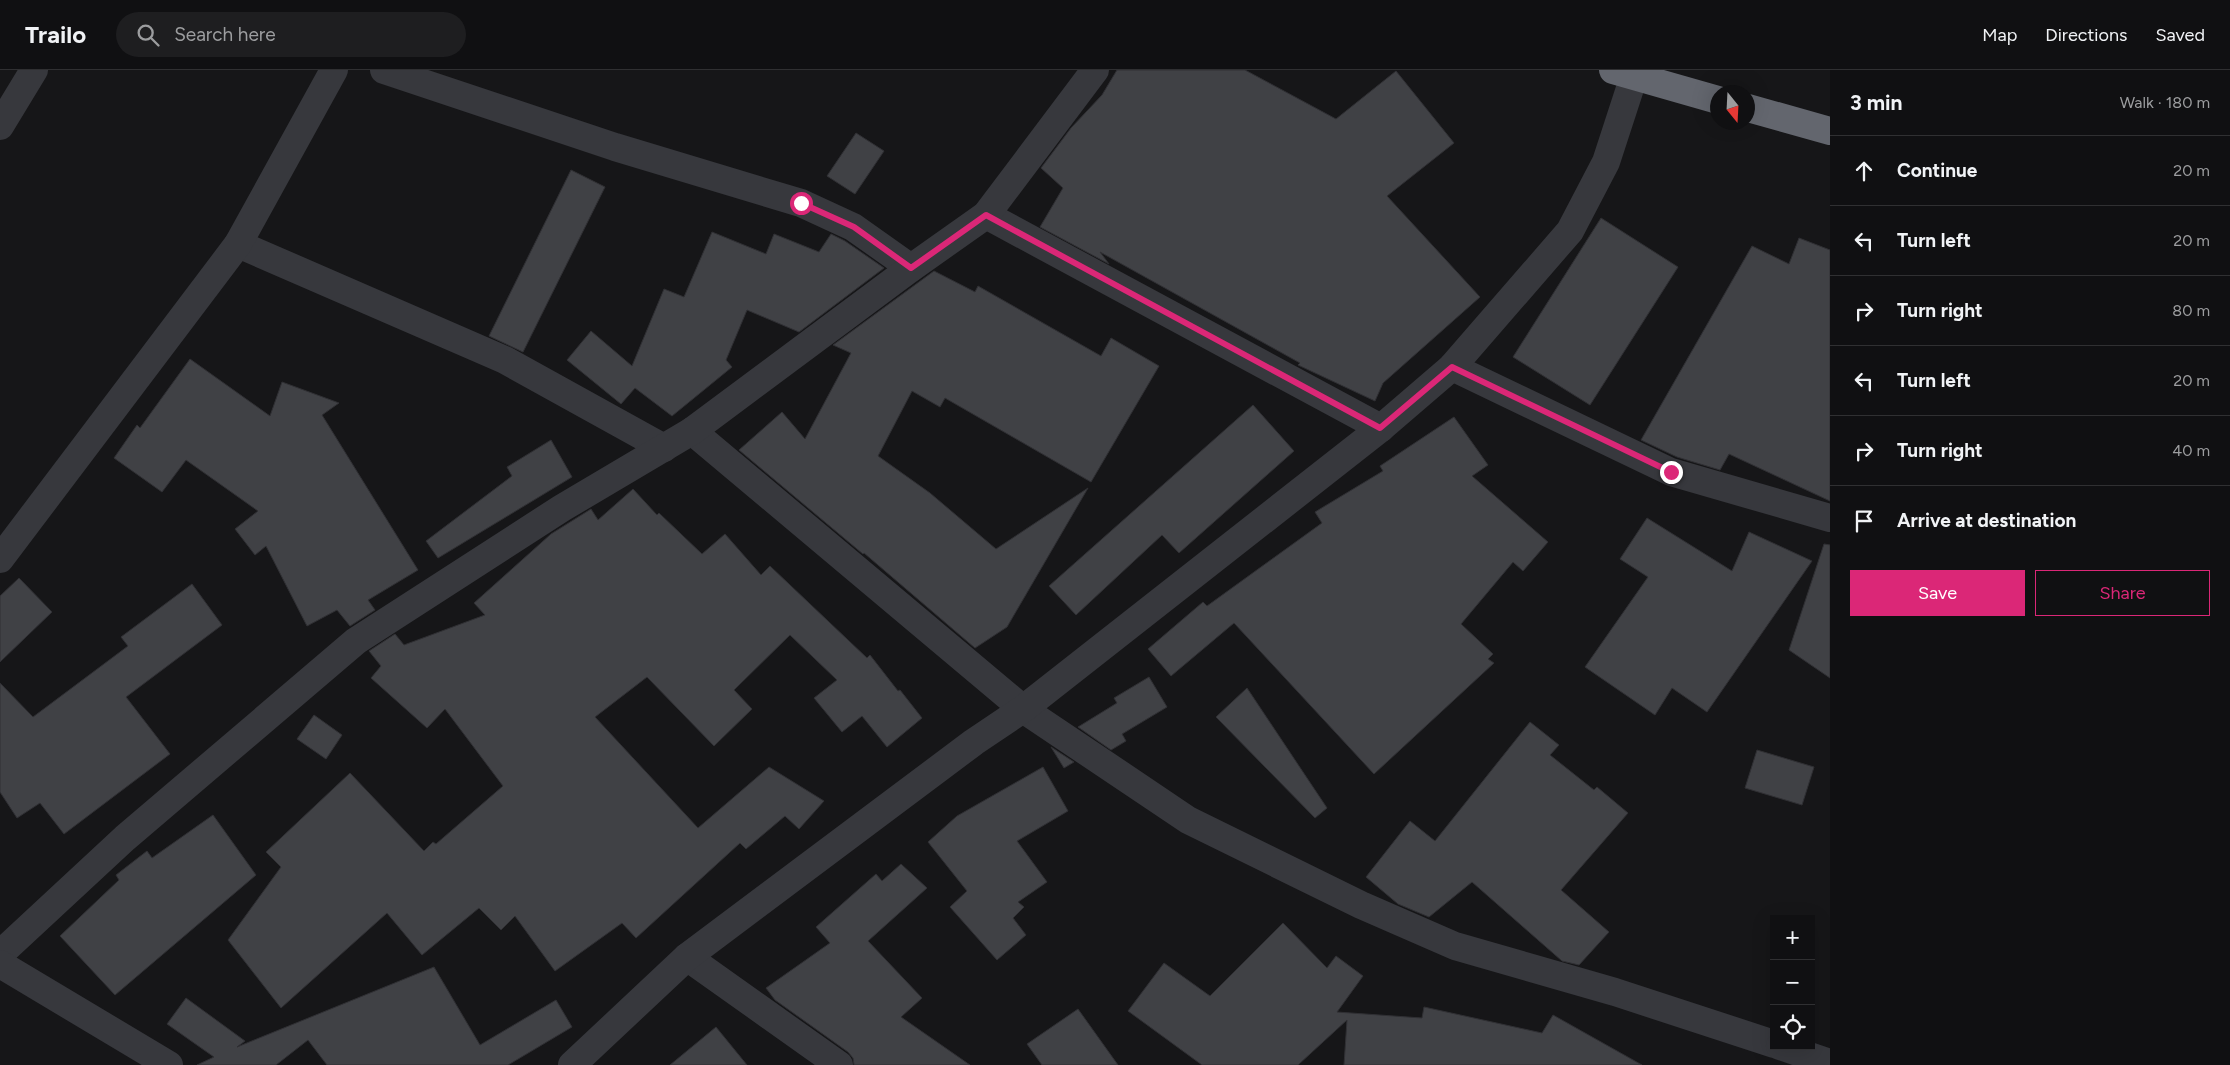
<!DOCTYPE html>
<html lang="en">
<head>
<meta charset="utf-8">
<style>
	:root { --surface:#101012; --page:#1e1e20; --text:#f1f3f6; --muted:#9c9d9f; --line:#303032; --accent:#db2777 }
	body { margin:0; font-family:Figtree,sans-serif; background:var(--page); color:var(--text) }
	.controls { position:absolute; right:15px; bottom:15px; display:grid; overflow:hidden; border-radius:0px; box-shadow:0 5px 20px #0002 }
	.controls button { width:45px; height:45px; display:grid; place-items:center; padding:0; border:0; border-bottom:1px solid var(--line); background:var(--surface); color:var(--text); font:25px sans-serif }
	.compass { position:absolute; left:1710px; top:15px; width:45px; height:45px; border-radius:50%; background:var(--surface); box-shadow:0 5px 20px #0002; rotate:162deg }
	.stop { position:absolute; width:15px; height:15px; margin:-11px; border:4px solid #db2777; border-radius:50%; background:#fff }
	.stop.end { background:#db2777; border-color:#fff; box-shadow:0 1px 5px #0008 }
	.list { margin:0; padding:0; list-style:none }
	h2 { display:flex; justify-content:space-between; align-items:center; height:65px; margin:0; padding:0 20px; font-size:21px }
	h2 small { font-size:16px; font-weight:400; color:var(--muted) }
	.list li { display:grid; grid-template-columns:32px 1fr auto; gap:15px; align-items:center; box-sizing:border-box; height:70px; padding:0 20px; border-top:1px solid var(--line) }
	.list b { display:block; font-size:19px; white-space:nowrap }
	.list em { font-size:16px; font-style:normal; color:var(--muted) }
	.actions { display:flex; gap:10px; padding:15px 20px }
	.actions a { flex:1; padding:11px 0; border:1px solid var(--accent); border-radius:0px; text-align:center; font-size:18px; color:var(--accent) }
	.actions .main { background:var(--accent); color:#fff }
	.icon { flex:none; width:28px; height:28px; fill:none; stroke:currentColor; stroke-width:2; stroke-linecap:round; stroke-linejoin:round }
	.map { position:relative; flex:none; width:1830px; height:995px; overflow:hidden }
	header { display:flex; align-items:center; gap:30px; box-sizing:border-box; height:70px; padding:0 25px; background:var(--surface); border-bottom:1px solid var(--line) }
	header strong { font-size:24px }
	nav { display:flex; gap:28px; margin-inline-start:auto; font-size:18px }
	.search { width:350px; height:45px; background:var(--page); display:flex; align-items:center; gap:12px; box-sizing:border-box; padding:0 18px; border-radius:28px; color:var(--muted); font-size:19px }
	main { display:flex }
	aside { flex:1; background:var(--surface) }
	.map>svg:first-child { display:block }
	.building { fill:#404145; stroke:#303034 }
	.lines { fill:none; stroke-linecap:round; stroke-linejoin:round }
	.street { stroke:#37383d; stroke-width:28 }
	.highway { stroke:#63666e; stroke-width:28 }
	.route { stroke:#db2777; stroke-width:6 }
</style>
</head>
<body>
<header>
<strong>Trailo</strong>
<div class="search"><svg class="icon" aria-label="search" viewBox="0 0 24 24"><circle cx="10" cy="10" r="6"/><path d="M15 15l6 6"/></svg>Search here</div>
<nav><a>Map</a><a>Directions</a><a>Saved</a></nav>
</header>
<main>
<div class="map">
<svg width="1830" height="995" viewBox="0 0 1830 995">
	<rect width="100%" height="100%" fill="#161618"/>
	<!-- building -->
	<g class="building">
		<path d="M 1117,0 L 1245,0 L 1336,49 L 1396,1 L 1454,73 L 1387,126 L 1480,227 L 1383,313 L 1375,331 L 1298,295 L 1300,293 L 1100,182 L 1109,194 L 1040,157 L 1063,118 L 1041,98 L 1071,58 L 1102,25 Z"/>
		<path d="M 856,63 L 884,81 L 855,124 L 827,106 Z"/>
		<path d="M 571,100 L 605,117 L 523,282 L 489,266 Z"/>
		<path d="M 1601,148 L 1678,197 L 1590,335 L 1513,287 Z"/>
		<path d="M 712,162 L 766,184 L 774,164 L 819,182 L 831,164 L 845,171 L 884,198 L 799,262 L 747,240 L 726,290 L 732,297 L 672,346 L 635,318 L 621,334 L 567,290 L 591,261 L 632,296 L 664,219 L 684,227 Z"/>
		<path d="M 1799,168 L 1830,180 L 1830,431 L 1729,384 L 1720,400 L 1677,387 L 1641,370 L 1752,176 L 1789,194 Z"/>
		<path d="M 934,201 L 975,222 L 978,216 L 1101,286 L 1111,268 L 1159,296 L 1091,412 L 945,328 L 940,337 L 912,321 L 878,386 L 930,423 L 996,479 L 1088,418 L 1007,557 L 975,578 L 864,483 L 863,484 L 739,380 L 782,342 L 805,369 L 851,283 L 833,275 Z"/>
		<path d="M 190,289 L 270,346 L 282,312 L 339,333 L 322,345 L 418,500 L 368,530 L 375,540 L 350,556 L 337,540 L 307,556 L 266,476 L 255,485 L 235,459 L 258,441 L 186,390 L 162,422 L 114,388 L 137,355 L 140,358 Z"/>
		<path d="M 1253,335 L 1294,381 L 1179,483 L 1162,465 L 1076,545 L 1049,516 Z"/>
		<path d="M 1454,347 L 1488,395 L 1472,406 L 1548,472 L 1523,501 L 1513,492 L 1461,554 L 1493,584 L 1488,589 L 1494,593 L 1374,704 L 1234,553 L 1171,606 L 1148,579 L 1203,532 L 1207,536 L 1322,453 L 1315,442 L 1383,401 L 1380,396 Z"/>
		<path d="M 551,370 L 572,407 L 438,488 L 426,471 L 512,406 L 507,397 Z"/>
		<path d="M 633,419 L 657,445 L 659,443 L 702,484 L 725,464 L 761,505 L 770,496 L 867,588 L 870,585 L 898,621 L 900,620 L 922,648 L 887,677 L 862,646 L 842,662 L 814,628 L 837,610 L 790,565 L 734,620 L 752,639 L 714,676 L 647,607 L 595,647 L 698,758 L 769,697 L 824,731 L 799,759 L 785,746 L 746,779 L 740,773 L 636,868 L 622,853 L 555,901 L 515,846 L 501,860 L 479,838 L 422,885 L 387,843 L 281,938 L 228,870 L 281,797 L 266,782 L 350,703 L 424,781 L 433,772 L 436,774 L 503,716 L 445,639 L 427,658 L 371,608 L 381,596 L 369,581 L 395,564 L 404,575 L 485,545 L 474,533 L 551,464 L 591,439 L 598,450 Z"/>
		<path d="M 1647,448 L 1732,501 L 1749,462 L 1812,491 L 1707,642 L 1672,618 L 1655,645 L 1585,597 L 1648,507 L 1620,489 Z"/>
		<path d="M 1824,474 L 1830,475 L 1830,608 L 1789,580 Z"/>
		<path d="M 19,508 L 52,542 L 0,592 L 0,526 Z"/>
		<path d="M 192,514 L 222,555 L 126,627 L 170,684 L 64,764 L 40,733 L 17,748 L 0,722 L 0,613 L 33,647 L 128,576 L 121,567 Z"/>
		<path d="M 1149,607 L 1167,637 L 1122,664 L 1126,671 L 1111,680 L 1078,657 L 1117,633 L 1114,628 Z"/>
		<path d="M 1247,618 L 1327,738 L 1315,748 L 1216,647 Z"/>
		<path d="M 314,645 L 342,665 L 326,689 L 297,669 Z"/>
		<path d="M 1530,652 L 1559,675 L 1550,685 L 1594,720 L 1597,717 L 1628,743 L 1561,820 L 1609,862 L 1579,895 L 1562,891 L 1472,812 L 1429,847 L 1398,834 L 1366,807 L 1410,751 L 1435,771 Z"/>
		<path d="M 1051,677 L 1074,692 L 1064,698 Z"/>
		<path d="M 1757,680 L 1814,697 L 1802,735 L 1745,718 Z"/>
		<path d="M 1043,697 L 1068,741 L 1017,771 L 1047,812 L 1018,832 L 1024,837 L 1013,848 L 1026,865 L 997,890 L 950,837 L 967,821 L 928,772 L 957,746 Z"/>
		<path d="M 213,745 L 256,805 L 115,925 L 60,866 L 119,810 L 116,805 L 147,781 L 152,788 Z"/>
		<path d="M 901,794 L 927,818 L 868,871 L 922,928 L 901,947 L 970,995 L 854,995 L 853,988 L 848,982 L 775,930 L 766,918 L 830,873 L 816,857 L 876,804 L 882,811 Z"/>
		<path d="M 1283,853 L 1327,898 L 1336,886 L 1363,906 L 1337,942 L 1422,948 L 1424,937 L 1542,963 L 1553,945 L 1642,995 L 1344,995 L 1347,950 L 1298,995 L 1202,995 L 1128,941 L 1164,893 L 1210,926 Z"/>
		<path d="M 434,897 L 480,975 L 556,930 L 572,957 L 508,995 L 327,995 L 308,970 L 276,995 L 197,995 L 214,987 L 167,954 L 186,928 L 245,971 L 237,977 Z"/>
		<path d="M 1078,939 L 1118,995 L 1042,995 L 1027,974 Z"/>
		<path d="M 716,957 L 747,995 L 670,995 Z"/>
	</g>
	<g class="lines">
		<!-- street -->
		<g class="street">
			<path d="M 384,0 L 615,77 L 801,133 L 853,157 L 911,198"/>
			<path d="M 0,56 L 34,0"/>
			<path d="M 986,145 L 1381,358"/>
			<path d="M 238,174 L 505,290 L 664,378"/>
			<path d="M 1452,297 L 1671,402 L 1830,448"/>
			<path d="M 692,361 L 1023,639 L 1188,750 L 1361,835 L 1455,876 L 1615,922 L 1774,974"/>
			<path d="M 0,489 L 238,174 L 334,0"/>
			<path d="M 0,884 L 125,768 L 356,571 L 562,438 L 692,361 L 911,198 L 986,145 L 1095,0"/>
			<path d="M 687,887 L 839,995"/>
			<path d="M 0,894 L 169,995"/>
			<path d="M 1780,976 L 1830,993"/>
			<path d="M 572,995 L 687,887 L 974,672 L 1023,639 L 1381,358 L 1452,297 L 1570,161 L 1606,92 L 1636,0"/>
		</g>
		<!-- highway -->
		<g class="highway">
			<path d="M 1613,0 L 1718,30"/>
			<path d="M 1748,38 L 1830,61"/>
		</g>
	</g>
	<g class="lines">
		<!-- route -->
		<path class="route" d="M 801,133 L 854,157 L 911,198 L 986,145 L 1380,358 L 1452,297 L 1671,402"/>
	</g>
</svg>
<div class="controls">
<button>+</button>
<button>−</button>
<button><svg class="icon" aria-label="locate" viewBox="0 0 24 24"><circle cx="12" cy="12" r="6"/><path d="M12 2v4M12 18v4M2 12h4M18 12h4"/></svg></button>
</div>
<svg class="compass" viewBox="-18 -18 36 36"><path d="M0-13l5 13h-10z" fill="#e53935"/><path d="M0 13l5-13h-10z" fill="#9c9d9f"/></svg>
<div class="stop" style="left:801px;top:133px"></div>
<div class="stop end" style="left:1671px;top:402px"></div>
</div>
<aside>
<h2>3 min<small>Walk · 180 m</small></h2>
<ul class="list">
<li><svg class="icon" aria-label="ahead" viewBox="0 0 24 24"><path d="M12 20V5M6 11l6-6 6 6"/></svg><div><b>Continue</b></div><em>20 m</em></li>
<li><svg class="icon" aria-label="left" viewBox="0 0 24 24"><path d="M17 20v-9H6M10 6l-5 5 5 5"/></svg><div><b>Turn left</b></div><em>20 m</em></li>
<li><svg class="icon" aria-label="right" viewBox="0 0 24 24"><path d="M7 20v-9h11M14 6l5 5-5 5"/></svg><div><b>Turn right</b></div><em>80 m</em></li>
<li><svg class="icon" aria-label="left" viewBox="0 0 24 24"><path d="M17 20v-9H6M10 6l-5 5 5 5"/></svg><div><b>Turn left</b></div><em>20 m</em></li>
<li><svg class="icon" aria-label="right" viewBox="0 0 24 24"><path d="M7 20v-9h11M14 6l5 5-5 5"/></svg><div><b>Turn right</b></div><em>40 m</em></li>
<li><svg class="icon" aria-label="arrive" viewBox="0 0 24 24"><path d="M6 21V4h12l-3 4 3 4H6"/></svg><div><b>Arrive at destination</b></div></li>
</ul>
<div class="actions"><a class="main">Save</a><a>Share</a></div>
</aside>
</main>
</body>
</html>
